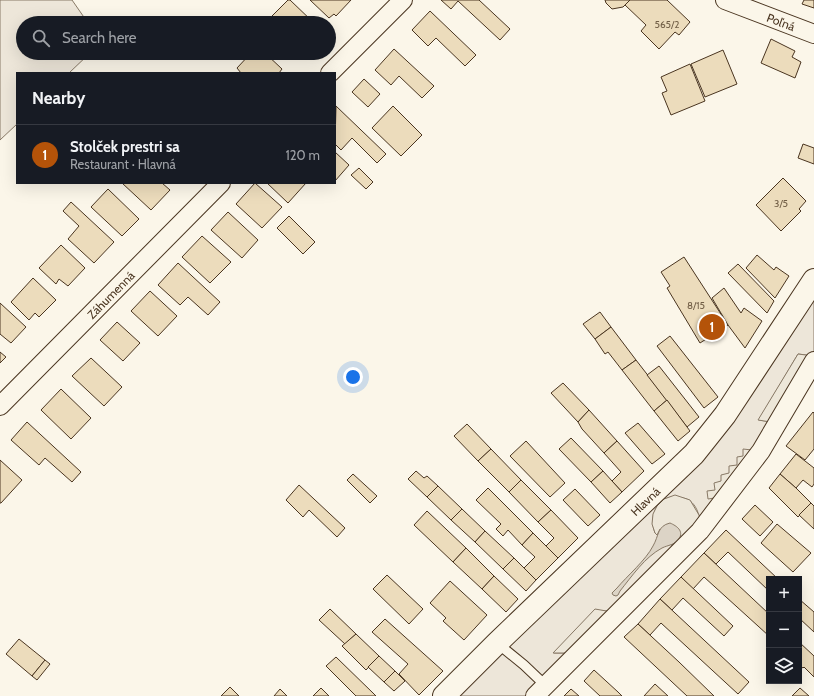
<!DOCTYPE html>
<html lang="en">
<head>
<meta charset="utf-8">
<style>
	:root { --surface:#171b24; --page:#20242c; --text:#f1f3f6; --muted:#9ea1a6; --line:#363941; --accent:#b45309 }
	body { margin:0; font-family:Cabin,sans-serif; background:var(--page); color:var(--text) }
	.controls { position:absolute; right:12px; bottom:12px; display:grid; overflow:hidden; border-radius:0px; box-shadow:0 4px 16px #0002 }
	.controls button { width:36px; height:36px; display:grid; place-items:center; padding:0; border:0; border-bottom:1px solid var(--line); background:var(--surface); color:var(--text); font:20px sans-serif }
	.you { position:absolute; left:353px; top:377px; width:14px; height:14px; margin:-10px; border:3px solid #fff; border-radius:50%; background:#1a73e8; box-shadow:0 0 0 6px #1a73e833 }
	.badge { display:grid; place-items:center; width:26px; height:26px; border-radius:50%; background:var(--accent); color:#fff; font-size:13px; font-weight:700 }
	.pin { position:absolute; translate:-50% -50%; border:2px solid #fff; box-shadow:0 1px 4px #0006 }
	.list { margin:0; padding:0; list-style:none }
	h2 { display:flex; justify-content:space-between; align-items:center; height:52px; margin:0; padding:0 16px; font-size:17px }
	h2 small { font-size:13px; font-weight:400; color:var(--muted) }
	.list li { display:grid; grid-template-columns:26px 1fr auto; gap:12px; align-items:center; box-sizing:border-box; height:60px; padding:0 16px; border-top:1px solid var(--line) }
	.list b { display:block; font-size:15px; white-space:nowrap }
	.list p { margin:0; font-size:13px; white-space:nowrap; color:var(--muted) }
	.list em { font-size:13px; font-style:normal; color:var(--muted) }
	.icon { flex:none; width:22px; height:22px; fill:none; stroke:currentColor; stroke-width:2; stroke-linecap:round; stroke-linejoin:round }
	.map { position:relative; flex:none; width:814px; height:696px; overflow:hidden }
	.search { position:absolute; background:var(--surface); box-shadow:0 4px 16px #0002; left:16px; top:16px; width:320px; height:44px; display:flex; align-items:center; gap:10px; box-sizing:border-box; padding:0 14px; border-radius:22px; color:var(--muted); font-size:15px }
	.panel { position:absolute; background:var(--surface); box-shadow:0 4px 16px #0002; left:16px; top:72px; width:320px; height:112px; border-radius:0px }
	.map>svg:first-child { display:block }
	.green { fill:#ede6d9; stroke:#887966 }
	.parking { fill:#ede7d9; stroke:#887966 }
	.water { fill:#dcd4c6; stroke:#887966 }
	.building { fill:#ecdcbc; stroke:#4a3520 }
	.lines { fill:none; stroke-linecap:round; stroke-linejoin:round }
	.lane-casing { stroke:#4a3520; stroke-width:11 }
	.street-casing { stroke:#4a3520; stroke-width:20 }
	.secondary-casing { stroke:#4a3520; stroke-width:24 }
	.lane { stroke:#fbf6e9; stroke-width:9 }
	.street { stroke:#fbf6e9; stroke-width:18 }
	.secondary { stroke:#fbf6e9; stroke-width:22 }
	.labels { text-anchor:middle; dominant-baseline:central; stroke-width:3; stroke-linejoin:round; paint-order:stroke }
	.number-label { font-size:10px; fill:#725f47 }
	.street-label { font-size:12px; fill:#4a3520; stroke:#fbf6e9 }
</style>
</head>
<body>
<div class="map">
<svg width="814" height="696" viewBox="0 0 814 696">
	<rect width="100%" height="100%" fill="#fbf6e9"/>
	<!-- green -->
	<g class="green">
		<path d="M 0,0 L 72,0 L 88,23 L 23,23 L 23,53 L 90,53 L 69,73 L 17,73 L 17,124 L 0,140 Z"/>
		<path d="M 814,295 L 814,356 L 798,354 L 759,420 L 777,423 L 761,451 L 743,456 L 737,465 L 721,481 L 721,497 L 700,520 C 699,514 696,505 690,501 C 688,499 684,498 682,498 C 665,492 651,507 653,524 C 653,527 654,530 655,533 L 676,545 L 613,612 L 595,610 L 554,653 L 571,653 L 529,696 L 458,696 L 649,509 Z"/>
	</g>
	<!-- parking -->
	<g class="parking">
		<path d="M 798,354 L 814,356 L 777,423 L 758,420 Z"/>
		<path d="M 743,449 L 761,451 L 721,497 L 708,499 L 707,491 L 715,490 L 714,483 L 721,481 L 721,475 L 729,473 L 729,466 L 737,465 L 737,457 L 743,456 Z"/>
		<path d="M 675,495 L 690,500 L 699,515 L 701,524 L 676,545 L 671,545 L 675,543 L 660,529 L 657,535 L 655,533 L 652,524 L 653,514 L 657,506 L 664,499 Z"/>
		<path d="M 595,609 L 618,613 L 577,653 L 553,653 Z"/>
	</g>
	<!-- water -->
	<path class="water" d="M 670,523 C 677,526 684,531 679,539 C 675,545 668,545 662,548 C 645,557 632,576 620,591 L 618,595 L 616,596 L 613,595 L 612,593 L 617,588 C 627,576 646,560 653,546 C 659,536 657,526 670,523 Z"/>
	<!-- building -->
	<g class="building">
		<path d="M 288,0 L 290,0 L 314,23 L 265,23 Z"/>
		<path d="M 310,0 L 351,0 L 336,16 L 334,14 L 329,18 Z"/>
		<path d="M 441,0 L 479,0 L 510,29 L 500,40 L 458,1 L 451,9 Z"/>
		<path d="M 605,0 L 630,0 L 623,7 L 612,9 L 606,3 Z"/>
		<path d="M 630,0 L 667,0 L 690,22 L 679,35 L 675,32 L 659,49 L 641,31 L 646,25 L 625,5 Z"/>
		<path d="M 804,0 L 814,0 L 814,8 L 802,4 Z"/>
		<path d="M 430,11 L 476,55 L 465,66 L 436,38 L 428,46 L 412,30 Z"/>
		<path d="M 771,39 L 795,51 L 792,57 L 801,62 L 795,78 L 761,63 Z"/>
		<path d="M 394,49 L 434,86 L 422,98 L 399,76 L 391,85 L 375,70 Z"/>
		<path d="M 723,50 L 737,84 L 705,97 L 691,64 Z"/>
		<path d="M 251,53 L 265,53 L 282,69 L 279,73 L 241,73 L 237,68 Z"/>
		<path d="M 690,64 L 705,101 L 671,115 L 662,93 L 667,91 L 661,77 Z"/>
		<path d="M 364,79 L 380,94 L 368,107 L 352,92 Z"/>
		<path d="M 336,106 L 386,154 L 377,163 L 352,138 L 341,150 L 335,144 Z"/>
		<path d="M 393,106 L 422,135 L 401,156 L 372,128 Z"/>
		<path d="M 803,144 L 814,148 L 814,164 L 798,158 Z"/>
		<path d="M 335,152 L 349,165 L 335,181 Z"/>
		<path d="M 359,168 L 373,182 L 366,189 L 351,175 Z"/>
		<path d="M 783,178 L 806,201 L 799,209 L 801,211 L 781,231 L 756,205 Z"/>
		<path d="M 122,183 L 162,183 L 170,190 L 151,210 Z"/>
		<path d="M 255,183 L 282,207 L 262,228 L 236,204 Z"/>
		<path d="M 267,183 L 306,183 L 288,203 Z"/>
		<path d="M 108,189 L 139,219 L 122,236 L 91,207 Z"/>
		<path d="M 71,202 L 114,242 L 94,263 L 68,239 L 79,226 L 63,211 Z"/>
		<path d="M 228,212 L 258,240 L 242,258 L 211,230 Z"/>
		<path d="M 289,216 L 315,242 L 303,254 L 277,228 Z"/>
		<path d="M 202,236 L 231,262 L 210,283 L 182,257 Z"/>
		<path d="M 61,245 L 85,268 L 68,286 L 59,279 L 56,284 L 39,268 Z"/>
		<path d="M 757,255 L 774,270 L 776,267 L 789,276 L 775,298 L 746,268 Z"/>
		<path d="M 684,257 L 728,325 L 700,343 L 667,288 L 670,286 L 661,272 Z"/>
		<path d="M 178,263 L 220,302 L 208,315 L 188,297 L 180,305 L 158,285 Z"/>
		<path d="M 738,264 L 774,301 L 767,313 L 728,273 Z"/>
		<path d="M 33,278 L 56,300 L 39,317 L 35,313 L 29,320 L 11,302 Z"/>
		<path d="M 724,288 L 741,313 L 744,308 L 762,321 L 745,348 L 728,325 L 712,298 Z"/>
		<path d="M 150,291 L 177,316 L 158,336 L 131,311 Z"/>
		<path d="M 0,303 L 26,327 L 11,343 L 0,334 Z"/>
		<path d="M 600,312 L 611,327 L 595,339 L 583,324 Z"/>
		<path d="M 117,322 L 140,343 L 123,361 L 100,340 Z"/>
		<path d="M 611,327 L 636,360 L 622,370 L 608,352 L 605,354 L 595,339 Z"/>
		<path d="M 670,336 L 718,397 L 704,408 L 657,346 Z"/>
		<path d="M 0,352 L 6,357 L 0,363 Z"/>
		<path d="M 91,358 L 122,387 L 104,406 L 72,376 Z"/>
		<path d="M 636,360 L 667,400 L 654,411 L 622,370 Z"/>
		<path d="M 659,366 L 699,417 L 687,427 L 647,375 Z"/>
		<path d="M 563,383 L 589,410 L 578,422 L 551,393 Z"/>
		<path d="M 61,389 L 91,418 L 71,439 L 41,410 Z"/>
		<path d="M 667,400 L 690,431 L 678,441 L 654,411 Z"/>
		<path d="M 589,410 L 617,441 L 604,453 L 582,429 L 578,422 Z"/>
		<path d="M 813,412 L 814,413 L 814,449 L 805,460 L 786,446 Z"/>
		<path d="M 27,422 L 81,472 L 72,482 L 45,458 L 39,465 L 11,440 Z"/>
		<path d="M 638,423 L 665,454 L 652,464 L 625,433 Z"/>
		<path d="M 467,424 L 491,449 L 478,461 L 454,436 Z"/>
		<path d="M 571,438 L 603,471 L 591,482 L 559,449 Z"/>
		<path d="M 526,441 L 565,483 L 550,497 L 510,456 Z"/>
		<path d="M 617,441 L 644,471 L 622,492 L 612,481 L 621,472 L 604,453 Z"/>
		<path d="M 491,449 L 521,480 L 509,492 L 478,461 Z"/>
		<path d="M 796,454 L 814,468 L 814,484 L 812,487 L 803,480 L 796,488 L 780,474 Z"/>
		<path d="M 0,460 L 22,480 L 1,503 L 0,503 Z"/>
		<path d="M 416,471 L 424,478 L 427,476 L 438,486 L 427,497 L 408,479 Z"/>
		<path d="M 603,471 L 622,492 L 610,503 L 591,482 Z"/>
		<path d="M 353,474 L 377,496 L 370,503 L 347,480 Z"/>
		<path d="M 780,474 L 796,488 L 811,503 L 798,517 L 769,488 Z"/>
		<path d="M 521,480 L 551,510 L 538,522 L 509,492 Z"/>
		<path d="M 299,485 L 345,528 L 337,537 L 309,510 L 303,517 L 286,500 Z"/>
		<path d="M 438,486 L 462,509 L 451,520 L 427,497 Z"/>
		<path d="M 488,488 L 533,533 L 522,545 L 508,530 L 503,536 L 496,529 L 501,524 L 476,500 Z"/>
		<path d="M 575,489 L 600,515 L 588,526 L 563,500 Z"/>
		<path d="M 811,503 L 814,506 L 814,529 L 799,515 Z"/>
		<path d="M 755,505 L 773,522 L 760,536 L 742,519 Z"/>
		<path d="M 462,509 L 485,531 L 475,542 L 451,520 Z"/>
		<path d="M 551,510 L 578,538 L 558,558 L 546,546 L 554,538 L 538,522 Z"/>
		<path d="M 427,511 L 466,548 L 453,562 L 414,525 Z"/>
		<path d="M 777,524 L 811,553 L 793,572 L 761,543 Z"/>
		<path d="M 726,530 L 778,579 L 769,579 L 769,591 L 728,552 L 716,564 L 704,553 Z"/>
		<path d="M 485,531 L 514,558 L 503,569 L 475,542 Z"/>
		<path d="M 533,533 L 558,558 L 536,580 L 524,568 L 535,557 L 522,545 Z"/>
		<path d="M 466,548 L 494,576 L 482,589 L 453,562 Z"/>
		<path d="M 704,553 L 769,614 L 769,636 L 704,577 L 693,589 L 681,577 Z"/>
		<path d="M 514,558 L 536,580 L 526,591 L 503,569 Z"/>
		<path d="M 387,575 L 423,609 L 409,624 L 373,589 Z"/>
		<path d="M 494,576 L 518,599 L 506,612 L 482,589 Z"/>
		<path d="M 681,577 L 733,626 L 724,636 L 683,598 L 672,610 L 660,599 Z"/>
		<path d="M 450,581 L 487,615 L 464,640 L 443,621 L 446,618 L 430,603 Z"/>
		<path d="M 660,599 L 749,682 L 738,694 L 661,623 L 650,635 L 638,624 Z"/>
		<path d="M 799,599 L 814,612 L 814,632 L 799,618 Z"/>
		<path d="M 330,609 L 356,634 L 345,644 L 319,620 Z"/>
		<path d="M 385,619 L 443,671 L 419,695 L 399,674 L 408,664 L 372,632 Z"/>
		<path d="M 638,624 L 679,662 L 714,696 L 687,696 L 624,637 Z"/>
		<path d="M 356,634 L 379,656 L 366,670 L 342,646 Z"/>
		<path d="M 19,639 L 45,660 L 32,676 L 6,654 Z"/>
		<path d="M 799,642 L 814,656 L 814,677 L 804,667 L 803,668 L 799,665 Z"/>
		<path d="M 379,656 L 395,671 L 384,682 L 368,667 Z"/>
		<path d="M 336,657 L 373,693 L 376,696 L 356,696 L 326,666 Z"/>
		<path d="M 45,660 L 50,664 L 37,680 L 32,676 Z"/>
		<path d="M 594,670 L 618,692 L 622,696 L 600,696 L 584,681 Z"/>
		<path d="M 395,671 L 405,681 L 394,691 L 384,682 Z"/>
		<path d="M 655,684 L 668,696 L 644,696 Z"/>
		<path d="M 230,687 L 239,696 L 221,696 Z"/>
		<path d="M 321,688 L 329,696 L 313,696 Z"/>
		<path d="M 800,688 L 809,696 L 792,696 Z"/>
		<path d="M 280,689 L 287,696 L 274,696 Z"/>
		<path d="M 571,689 L 579,696 L 564,696 Z"/>
	</g>
	<g class="lines">
		<defs>
			<path id="lane" d="M 497,643 L 524,665 L 545,685"/>
			<g id="street">
				<path id="s1" d="M 725,0 L 814,34"/>
				<path d="M 330,73 L 403,0"/>
				<path id="s2" d="M 0,406 L 221,183"/>
				<path d="M 535,696 L 700,531 L 761,451 L 814,361"/>
			</g>
			<g id="secondary">
				<path id="s3" d="M 444,696 L 497,643 L 694,454 L 725,415 L 814,280"/>
			</g>
		</defs>
		<!-- lane casing -->
		<use href="#lane" class="lane-casing"/>
		<!-- street casing -->
		<use href="#street" class="street-casing"/>
		<!-- secondary casing -->
		<use href="#secondary" class="secondary-casing"/>
		<!-- lane -->
		<use href="#lane" class="lane"/>
		<!-- street -->
		<use href="#street" class="street"/>
		<!-- secondary -->
		<use href="#secondary" class="secondary"/>
	</g>
	<g class="labels">
		<!-- number labels -->
		<g class="number-label">
			<text x="667" y="24">565/2</text>
			<text x="781" y="203">3/5</text>
			<text x="696" y="305">8/15</text>
		</g>
		<!-- street labels -->
		<g class="street-label">
			<text stroke="none"><textPath href="#s1" startOffset="60">Poľná</textPath></text>
			<text stroke="none"><textPath href="#s2" startOffset="157">Záhumenná</textPath></text>
			<text stroke="none"><textPath href="#s3" startOffset="280">Hlavná</textPath></text>
		</g>
	</g>
</svg>
<div class="controls">
<button>+</button>
<button>−</button>
<button><svg class="icon" aria-label="layers" viewBox="0 0 24 24"><path d="M12 4l9 5-9 5-9-5zM3 14l9 5 9-5"/></svg></button>
</div>
<div class="you"></div>
<div class="pin badge" style="left:712px;top:327px">1</div>
<div class="search"><svg class="icon" aria-label="search" viewBox="0 0 24 24"><circle cx="10" cy="10" r="6"/><path d="M15 15l6 6"/></svg>Search here</div>
<section class="panel">
<h2>Nearby<small></small></h2>
<ul class="list">
<li><span class="badge">1</span><div><b>Stolček prestri sa</b><p>Restaurant · Hlavná</p></div><em>120 m</em></li>
</ul>
</section>
</div>
</body>
</html>
